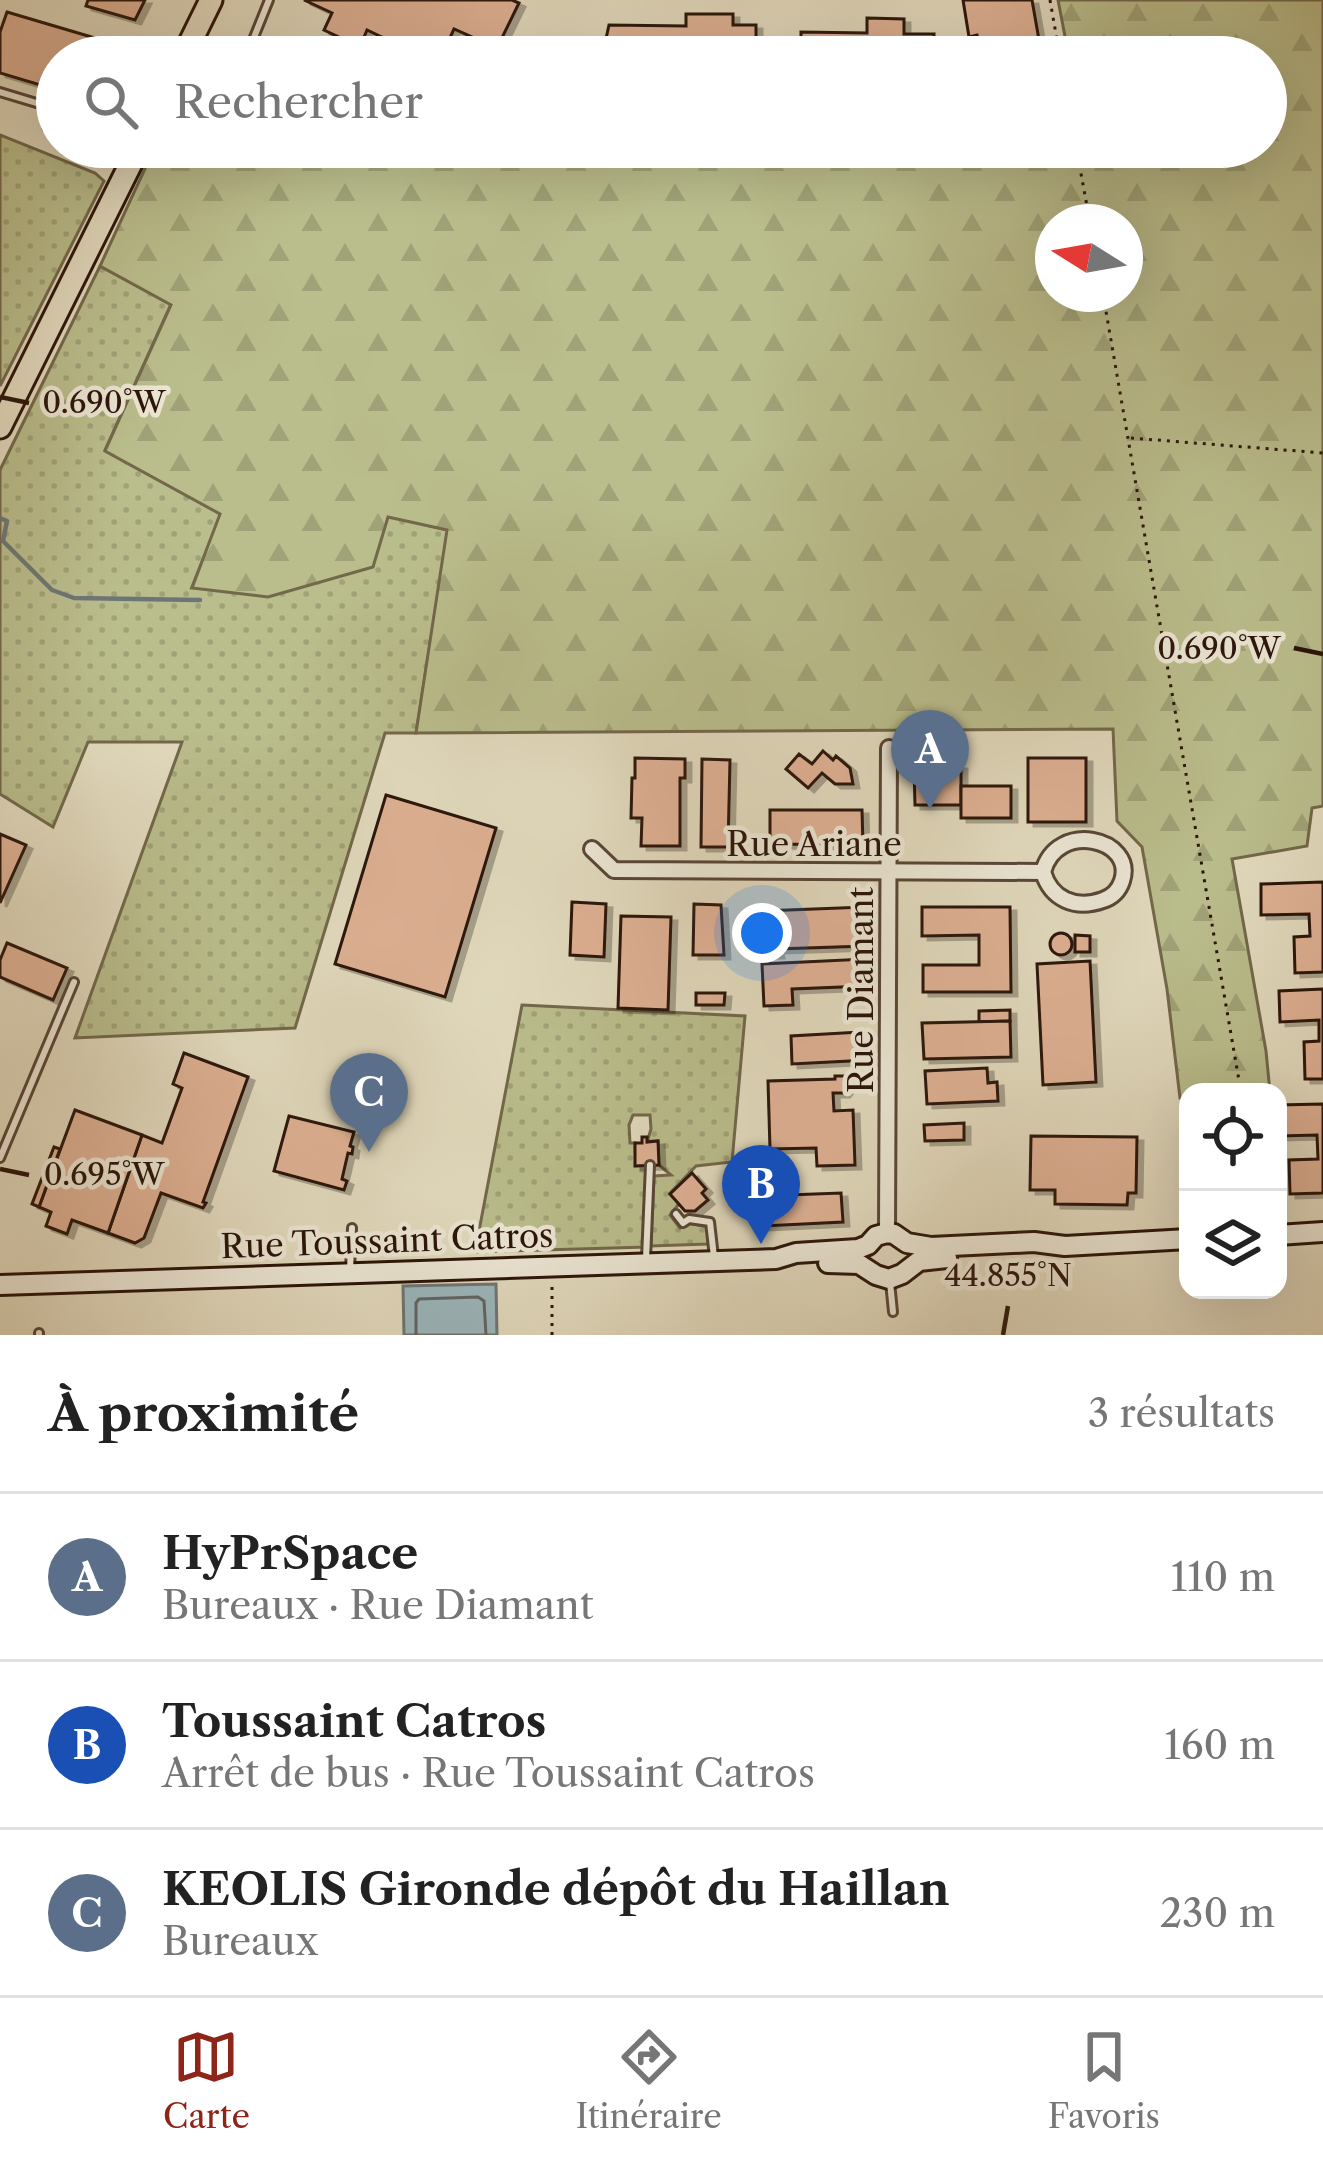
<!DOCTYPE html>
<html lang="fr">
<head>
<meta charset="utf-8">
<style>
	:root { --surface:#fff; --page:#f6f6f6; --text:#222; --muted:#767676; --line:#e0e0e0; --accent:#8f2418 }
	body { margin:0; font-family:"Libre Caslon Text",serif; background:var(--page); color:var(--text) }
	.controls { position:absolute; right:36px; bottom:36px; display:grid; overflow:hidden; border-radius:24px; box-shadow:0 12px 48px #0002 }
	.controls button { width:108px; height:108px; display:grid; place-items:center; padding:0; border:0; border-bottom:3px solid var(--line); background:var(--surface); color:var(--text); font:60px sans-serif }
	.compass { position:absolute; left:1035px; top:204px; width:108px; height:108px; border-radius:50%; background:var(--surface); box-shadow:0 12px 48px #0002; rotate:281deg }
	.you { position:absolute; left:762px; top:933px; width:42px; height:42px; margin:-30px; border:9px solid #fff; border-radius:50%; background:#1a73e8; box-shadow:0 0 0 18px #1a73e833 }
	.badge { display:grid; place-items:center; width:78px; height:78px; border-radius:50%; background:var(--accent); color:#fff; font-size:39px; font-weight:700 }
	.pin { position:absolute; translate:-50% -99px; filter:drop-shadow(0 3px 6px #0008) }
	.pin::after { content:''; position:absolute; top:63px; width:42px; height:36px; background:inherit; clip-path:polygon(0 0,100% 0,50% 100%) }
	.list { margin:0; padding:0; list-style:none }
	h2 { display:flex; justify-content:space-between; align-items:center; height:156px; margin:0; padding:0 48px; font-size:51px }
	h2 small { font-size:39px; font-weight:400; color:var(--muted) }
	.list li { display:grid; grid-template-columns:78px 1fr auto; gap:36px; align-items:center; box-sizing:border-box; height:168px; padding:0 48px; border-top:3px solid var(--line) }
	.list b { display:block; font-size:45px; white-space:nowrap }
	.list p { margin:0; font-size:39px; white-space:nowrap; color:var(--muted) }
	.list em { font-size:39px; font-style:normal; color:var(--muted) }
	.icon { flex:none; width:66px; height:66px; fill:none; stroke:currentColor; stroke-width:2; stroke-linecap:round; stroke-linejoin:round }
	.map { position:relative; flex:none; width:1323px; height:1335px; overflow:hidden }
	.search { position:absolute; background:var(--surface); box-shadow:0 12px 48px #0002; left:36px; right:36px; top:36px; height:132px; display:flex; align-items:center; gap:30px; box-sizing:border-box; padding:0 42px; border-radius:66px; color:var(--muted); font-size:45px }
	.sheet { height:660px; background:var(--surface) }
	nav { display:flex; justify-content:space-around; align-items:center; box-sizing:border-box; height:168px; border-top:3px solid var(--line); background:var(--surface); font-size:33px; color:var(--muted) }
	nav a { display:grid; justify-items:center; gap:6px }
	nav .on { color:var(--accent) }
	.map>svg:first-child { display:block }
	.grass { fill:url(#grass-dots); stroke:#72684a; stroke-width:3 }
	.forest { fill:url(#forest-firs); stroke:#72684a; stroke-width:3; fill-rule:evenodd }
	.water { fill:#9bb7bd; stroke:#6e7675; stroke-width:3 }
	.lines { fill:none; stroke-linecap:round; stroke-linejoin:round }
	.shore { stroke:#626663; stroke-width:3 }
	.stream { stroke:#6e7675; stroke-width:4.5 }
	.building { fill:#deb194; stroke:#2a1409; stroke-width:3; filter:url(#shadow) }
	.lane-casing { stroke:#584636; stroke-width:12 }
	.street-casing { stroke:#584636; stroke-width:20 }
	.secondary-casing { stroke:#2a1409; stroke-width:24 }
	.primary-casing { stroke:#2a1409; stroke-width:27 }
	.path { stroke:#2a1409; stroke-width:3; stroke-dasharray:3 6; stroke-linecap:butt }
	.lane { stroke:#ece7d5; stroke-width:6 }
	.street { stroke:#ece7d5; stroke-width:14 }
	.secondary { stroke:#ece7d5; stroke-width:18 }
	.primary { stroke:#e2dabe; stroke-width:21 }
	.ticks { fill:none; stroke:#2a1409; stroke-width:4.5 }
	.labels { text-anchor:middle; dominant-baseline:central; stroke-width:9; stroke-linejoin:round; paint-order:stroke }
	.street-label { font-size:33px; fill:#2a1409; stroke:#ece7d5 }
	.ticks-label { font-size:30px; text-anchor:middle; fill:#2a1409; stroke:#ece7d5; stroke-width:9; stroke-linejoin:round; paint-order:stroke }
</style>
</head>
<body>
<div class="map">
<svg width="1323" height="1335" viewBox="0 0 1323 1335">
	<defs>
		<pattern id="grass-dots" width="8" height="8" patternUnits="userSpaceOnUse" patternTransform="scale(3)"><rect width="8" height="8" fill="#babd8c"/><path d="M2 2h.1M6 6h.1" fill="none" stroke="#a0a277" stroke-width="1.8" stroke-linecap="round"/></pattern>
		<pattern id="forest-firs" width="22" height="20" patternUnits="userSpaceOnUse" patternTransform="scale(3)"><rect width="22" height="20" fill="#babd8c"/><path d="M5 1l3.5 6h-7zM16 11l3.5 6h-7z" fill="#a0a277"/></pattern>
		<filter id="shadow"><feDropShadow dx="6" dy="4" stdDeviation="0" flood-color="#0004"/></filter>
	</defs>
	<rect width="100%" height="100%" fill="#e2dabe"/>
	<filter id="stains"><feTurbulence type="fractalNoise" baseFrequency=".00167" numOctaves="4"/><feColorMatrix values="0 0 0 0 .2 0 0 0 0 .09 0 0 0 0 .02 0 0 0 .5 -.17"/></filter>
	<radialGradient id="worn" r=".72"><stop offset=".6" stop-color="#630" stop-opacity="0"/><stop offset="1" stop-color="#630" stop-opacity=".3"/></radialGradient>
	<!-- grass -->
	<g class="grass">
		<path d="M 0,135 L 95,173 L 104,181 L 0,386 Z"/>
		<path d="M 100,266 L 171,304 L 105,450 L 221,514 L 192,587 L 388,516 L 448,530 L 416,733 L 385,733 L 295,1028 L 75,1038 L 182,742 L 88,742 L 53,827 L 0,794 L 0,470 Z"/>
		<path d="M 522,1005 L 745,1016 L 732,1162 L 696,1166 L 670,1193 L 679,1204 L 670,1215 L 680,1228 L 688,1223 L 708,1227 L 708,1244 L 651,1246 L 654,1176 L 671,1175 L 659,1165 L 658,1141 L 647,1142 L 651,1129 L 650,1115 L 633,1115 L 629,1125 L 630,1143 L 635,1143 L 636,1166 L 650,1165 L 647,1247 L 475,1252 Z"/>
	</g>
	<!-- forest -->
	<path class="forest" d="M 1058,0 L 1323,0 L 1323,806 L 1312,808 L 1307,846 L 1232,859 L 1266,1051 L 1270,1092 L 1188,1092 L 1188,1098 L 1180,1098 L 1167,989 L 1142,847 L 1117,821 L 1113,729 L 416,733 L 447,530 L 388,517 L 373,567 L 268,597 L 192,588 L 220,514 L 105,451 L 171,305 L 100,266 L 155,147 L 1266,147 L 1266,57 L 1069,57 ZM 1053,222 L 1125,222 L 1125,294 L 1053,294 Z"/>
	<!-- water -->
	<path class="water" d="M 496,1284 L 497,1335 L 404,1335 L 403,1286 Z"/>
	<g class="lines">
		<!-- shore -->
		<path class="shore" d="M 416,1335 L 416,1303 L 419,1299 L 478,1297 L 484,1301 L 486,1335"/>
		<!-- stream -->
		<path class="stream" d="M 0,518 L 7,521 L 3,541 L 52,590 L 74,598 L 200,600"/>
	</g>
	<!-- building -->
	<g class="building">
		<path d="M 88,0 L 145,0 L 135,20 L 86,6 Z"/>
		<path d="M 304,0 L 512,0 L 519,3 L 497,48 L 454,29 L 442,55 L 444,57 L 424,57 L 367,30 L 360,47 L 324,30 L 332,13 Z"/>
		<path d="M 963,0 L 1032,0 L 1042,57 L 982,57 L 977,35 L 969,37 Z"/>
		<path d="M 7,12 L 122,46 L 116,57 L 57,57 L 57,90 L 0,73 L 0,32 Z"/>
		<path d="M 686,14 L 733,14 L 733,25 L 756,25 L 756,57 L 602,57 L 609,25 L 686,26 Z"/>
		<path d="M 867,18 L 904,19 L 904,34 L 934,34 L 933,57 L 801,57 L 801,32 L 867,33 Z"/>
		<path d="M 823,751 L 833,760 L 836,756 L 850,768 L 853,784 L 835,784 L 822,773 L 808,788 L 786,769 L 799,754 L 812,764 Z"/>
		<path d="M 635,758 L 685,759 L 685,778 L 680,778 L 680,846 L 641,846 L 642,818 L 631,818 L 632,778 L 635,778 Z"/>
		<rect x="1028" y="758" width="58" height="64"/>
		<path d="M 702,759 L 730,760 L 728,847 L 701,847 Z"/>
		<path d="M 914,765 L 961,765 L 961,805 L 915,805 Z"/>
		<rect x="961" y="786" width="50" height="32"/>
		<path d="M 386,795 L 496,828 L 445,997 L 335,964 Z"/>
		<path d="M 770,810 L 862,810 L 863,845 L 770,844 Z"/>
		<path d="M 0,834 L 26,845 L 0,903 Z"/>
		<path d="M 1323,882 L 1323,972 L 1295,973 L 1294,937 L 1310,936 L 1309,914 L 1261,915 L 1261,884 Z"/>
		<path d="M 572,902 L 606,904 L 604,957 L 570,955 Z"/>
		<path d="M 694,904 L 721,905 L 724,955 L 693,955 Z"/>
		<path d="M 865,907 L 866,946 L 777,949 L 778,954 L 768,954 L 768,950 L 764,950 L 763,911 Z"/>
		<path d="M 922,907 L 1010,907 L 1011,992 L 923,992 L 923,965 L 979,965 L 979,935 L 922,936 Z"/>
		<path d="M 621,916 L 671,917 L 668,1010 L 618,1008 Z"/>
		<circle cx="1061" cy="944" r="11"/>
		<path d="M 1075,935 L 1090,936 L 1090,952 L 1075,952 Z"/>
		<path d="M 7,943 L 67,968 L 53,1000 L 0,977 L 0,960 Z"/>
		<path d="M 866,959 L 867,986 L 792,989 L 793,1005 L 764,1006 L 762,964 Z"/>
		<path d="M 1090,961 L 1096,1082 L 1043,1085 L 1037,964 Z"/>
		<path d="M 1323,989 L 1323,1079 L 1305,1079 L 1304,1042 L 1319,1041 L 1319,1020 L 1280,1022 L 1279,991 Z"/>
		<path d="M 696,993 L 725,993 L 724,1005 L 696,1005 Z"/>
		<path d="M 1010,1010 L 1010,1021 L 979,1022 L 979,1011 Z"/>
		<path d="M 1010,1021 L 1011,1057 L 924,1059 L 922,1023 Z"/>
		<path d="M 860,1032 L 861,1049 L 868,1049 L 869,1060 L 792,1064 L 791,1036 Z"/>
		<path d="M 184,1053 L 248,1077 L 203,1202 L 206,1203 L 203,1208 L 161,1193 L 144,1238 L 135,1243 L 108,1233 L 142,1135 L 162,1143 L 182,1088 L 173,1084 Z"/>
		<path d="M 987,1068 L 988,1083 L 997,1082 L 998,1101 L 927,1104 L 925,1071 Z"/>
		<path d="M 835,1076 L 845,1076 L 852,1082 L 844,1093 L 833,1093 L 834,1111 L 853,1110 L 855,1165 L 817,1166 L 816,1148 L 770,1149 L 768,1081 L 835,1079 Z"/>
		<path d="M 1323,1104 L 1323,1193 L 1290,1194 L 1289,1160 L 1318,1159 L 1317,1135 L 1279,1136 L 1278,1105 Z"/>
		<path d="M 75,1110 L 142,1135 L 108,1233 L 72,1220 L 67,1234 L 46,1226 L 51,1212 L 39,1207 Z"/>
		<path d="M 289,1116 L 354,1132 L 350,1146 L 353,1147 L 352,1154 L 348,1153 L 342,1179 L 347,1181 L 344,1190 L 274,1171 Z"/>
		<path d="M 964,1123 L 964,1140 L 925,1141 L 924,1125 Z"/>
		<path d="M 1031,1136 L 1137,1137 L 1136,1193 L 1128,1193 L 1127,1205 L 1055,1204 L 1055,1190 L 1030,1190 Z"/>
		<path d="M 642,1137 L 647,1137 L 647,1142 L 658,1141 L 659,1165 L 635,1166 L 635,1143 L 642,1143 Z"/>
		<path d="M 54,1147 L 60,1149 L 39,1207 L 32,1204 Z"/>
		<path d="M 692,1173 L 706,1189 L 702,1193 L 708,1200 L 695,1211 L 685,1211 L 670,1194 Z"/>
		<path d="M 841,1193 L 843,1222 L 763,1226 L 761,1196 Z"/>
	</g>
	<g class="lines">
		<defs>
			<g id="lane">
				<path d="M 246,57 L 269,0"/>
				<path d="M 0,92 L 43,105 L 47,127 L 57,132"/>
				<path d="M 88,147 L 126,164"/>
				<path d="M 0,1158 L 74,982"/>
				<path d="M 676,1214 L 683,1223 L 689,1219 L 710,1222 L 714,1257"/>
				<path d="M 646,1259 L 650,1165"/>
				<path d="M 350,1269 L 352,1228"/>
				<path d="M 890,1282 L 893,1312"/>
				<path d="M 39,1333 L 39,1335"/>
			</g>
			<g id="street">
				<path d="M 592,849 L 614,870 L 1043,872 C 1051,899 1075,910 1103,900 C 1112,897 1119,890 1122,881 C 1136,838 1056,820 1043,872"/>
				<path d="M 887,1233 L 889,748"/>
			</g>
			<g id="secondary">
				<path d="M 1278,1235 L 1323,1232"/>
				<path d="M 828,1263 L 859,1264 L 876,1275 L 889,1279 L 902,1274 L 919,1261 L 947,1258"/>
				<path d="M 0,1285 L 776,1259 L 796,1253 L 858,1249 L 868,1245 L 876,1236 L 887,1233 L 894,1234 L 907,1243 L 931,1247 L 1034,1242 L 1065,1246 L 1188,1239"/>
			</g>
			<g id="primary">
				<path d="M 183,57 L 211,0"/>
				<path d="M 0,427 L 139,147"/>
			</g>
		</defs>
		<!-- lane casing -->
		<use href="#lane" class="lane-casing"/>
		<!-- street casing -->
		<use href="#street" class="street-casing"/>
		<!-- secondary casing -->
		<use href="#secondary" class="secondary-casing"/>
		<!-- primary casing -->
		<use href="#primary" class="primary-casing"/>
		<!-- path -->
		<g class="path">
			<path d="M 1050,0 L 1060,57"/>
			<path d="M 1076,147 L 1090,222"/>
			<path d="M 1103,294 L 1241,1092"/>
			<path d="M 1131,438 L 1323,453"/>
			<path d="M 552,1335 L 552,1283"/>
		</g>
		<!-- lane -->
		<use href="#lane" class="lane"/>
		<!-- street -->
		<use href="#street" class="street"/>
		<!-- secondary -->
		<use href="#secondary" class="secondary"/>
		<!-- primary -->
		<use href="#primary" class="primary"/>
	</g>
	<!-- ticks -->
	<path class="ticks" d="M 0,397 L 29,403M 1294,648 L 1323,654M 0,1169 L 29,1175M 1003,1335 L 1008,1306"/>
	<g class="labels">
		<!-- street labels -->
		<g class="street-label">
			<text x="814" y="844">Rue Ariane</text>
			<text transform="translate(861 990) rotate(-90)">Rue Diamant</text>
			<text transform="translate(387 1241) rotate(-2)">Rue Toussaint Catros</text>
		</g>
	</g>
	<g class="ticks-label">
		<text x="104" y="413">0.690°W</text>
		<text x="1219" y="659">0.690°W</text>
		<text x="104" y="1185">0.695°W</text>
		<text x="1008" y="1286">44.855°N</text>
	</g>
	<rect width="100%" height="100%" filter="url(#stains)"/>
	<rect width="100%" height="100%" fill="url(#worn)"/>
</svg>
<div class="controls">
<button><svg class="icon" aria-label="locate" viewBox="0 0 24 24"><circle cx="12" cy="12" r="6"/><path d="M12 2v4M12 18v4M2 12h4M18 12h4"/></svg></button>
<button><svg class="icon" aria-label="layers" viewBox="0 0 24 24"><path d="M12 4l9 5-9 5-9-5zM3 14l9 5 9-5"/></svg></button>
</div>
<svg class="compass" viewBox="-18 -18 36 36"><path d="M0-13l5 13h-10z" fill="#e53935"/><path d="M0 13l5-13h-10z" fill="#767676"/></svg>
<div class="you"></div>
<div class="pin badge" style="left:930px;top:809px;background:#5c6f8a">A</div>
<div class="pin badge" style="left:761px;top:1244px;background:#1a4fb4">B</div>
<div class="pin badge" style="left:369px;top:1152px;background:#5c6f8a">C</div>
<div class="search"><svg class="icon" aria-label="search" viewBox="0 0 24 24"><circle cx="10" cy="10" r="6"/><path d="M15 15l6 6"/></svg>Rechercher</div>
</div>
<section class="sheet">
<h2>À proximité<small>3 résultats</small></h2>
<ul class="list">
<li><span class="badge" style="background:#5c6f8a">A</span><div><b>HyPrSpace</b><p>Bureaux · Rue Diamant</p></div><em>110 m</em></li>
<li><span class="badge" style="background:#1a4fb4">B</span><div><b>Toussaint Catros</b><p>Arrêt de bus · Rue Toussaint Catros</p></div><em>160 m</em></li>
<li><span class="badge" style="background:#5c6f8a">C</span><div><b>KEOLIS Gironde dépôt du Haillan</b><p>Bureaux</p></div><em>230 m</em></li>
</ul>
</section>
<nav>
<a class="on"><svg class="icon" aria-label="map" viewBox="0 0 24 24"><path d="M3 6l6-2 6 2 6-2v14l-6 2-6-2-6 2zM9 4v14M15 6v14"/></svg>Carte</a>
<a><svg class="icon" aria-label="directions" viewBox="0 0 24 24"><path d="M12 3l9 9-9 9-9-9zM9 14v-3h6M13 9l2 2-2 2"/></svg>Itinéraire</a>
<a><svg class="icon" aria-label="saved" viewBox="0 0 24 24"><path d="M7 4h10v16l-5-4-5 4z"/></svg>Favoris</a>
</nav>
</body>
</html>
